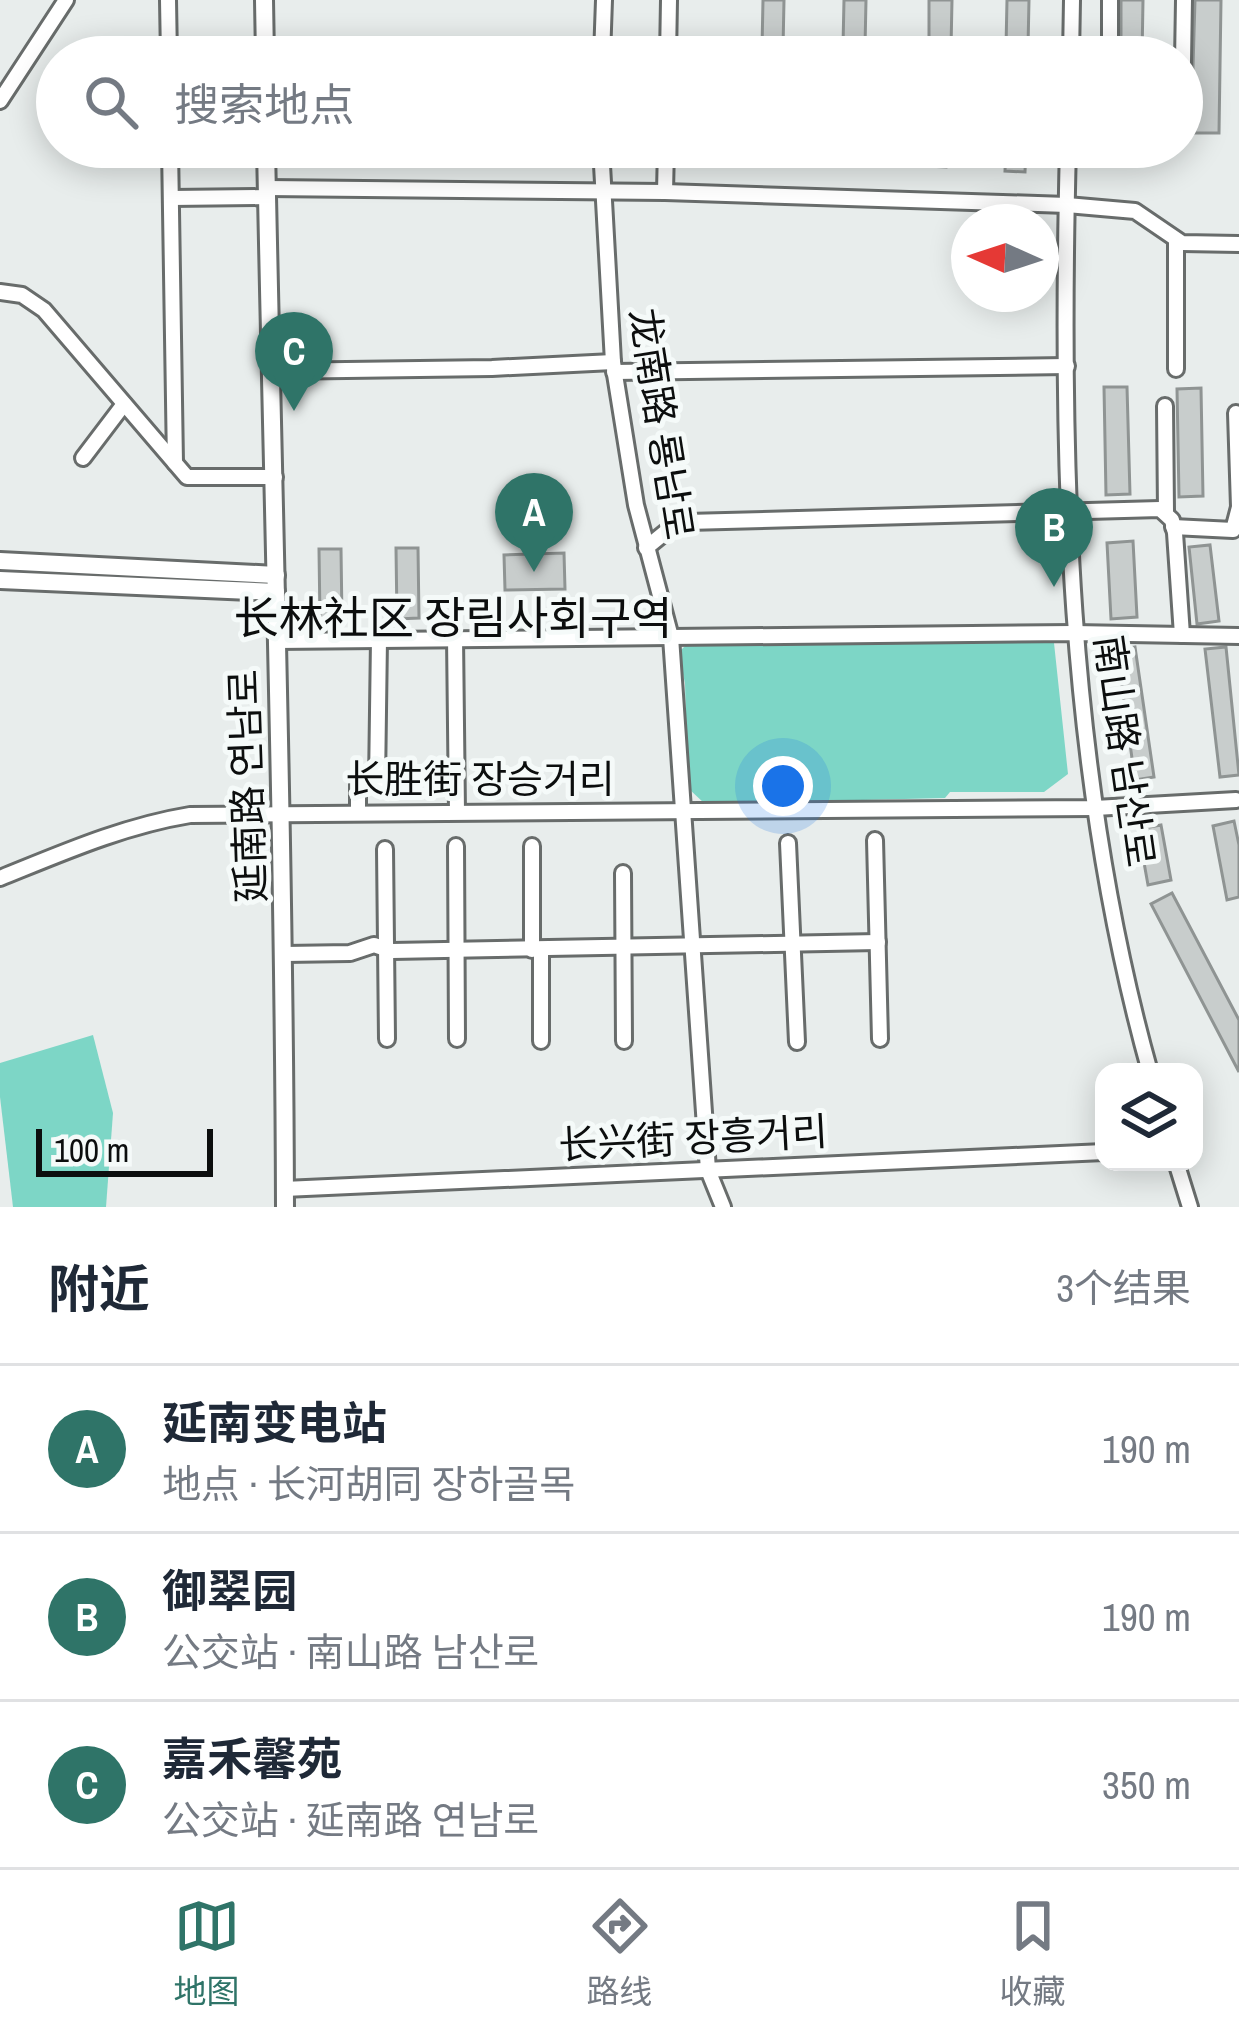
<!DOCTYPE html>
<html lang="zh">
<head>
<meta charset="utf-8">
<style>
	:root { --surface:#fff; --page:#f2f2f3; --text:#1f2937; --muted:#747a83; --line:#e0e1e3; --accent:#2f7468 }
	body { margin:0; font-family:"Archivo Narrow","Noto Sans SC","Noto Sans KR",sans-serif; background:var(--page); color:var(--text) }
	.controls { position:absolute; right:36px; bottom:36px; display:grid; overflow:hidden; border-radius:24px; box-shadow:0 6px 30px #0003 }
	.controls button { width:108px; height:108px; display:grid; place-items:center; padding:0; border:0; border-bottom:3px solid var(--line); background:var(--surface); color:var(--text); font:60px sans-serif }
	.compass { position:absolute; left:951px; top:204px; width:108px; height:108px; border-radius:50%; background:var(--surface); box-shadow:0 6px 30px #0003; rotate:273deg }
	.scale { position:absolute; left:36px; bottom:30px; width:177px; box-sizing:border-box; padding-left:12px; border:6px solid #0c0e0e; border-top:0; font-size:33px; line-height:42px; white-space:nowrap; color:#0c0e0e; -webkit-text-stroke:9px #f5faf9; paint-order:stroke }
	.you { position:absolute; left:783px; top:786px; width:42px; height:42px; margin:-30px; border:9px solid #fff; border-radius:50%; background:#1a73e8; box-shadow:0 0 0 18px #1a73e833 }
	.badge { display:grid; place-items:center; width:78px; height:78px; border-radius:50%; background:var(--accent); color:#fff; font-size:39px; font-weight:700 }
	.pin { position:absolute; translate:-50% -99px; filter:drop-shadow(0 3px 6px #0008) }
	.pin::after { content:''; position:absolute; top:63px; width:42px; height:36px; background:inherit; clip-path:polygon(0 0,100% 0,50% 100%) }
	.list { margin:0; padding:0; list-style:none }
	h2 { display:flex; justify-content:space-between; align-items:center; height:156px; margin:0; padding:0 48px; font-size:51px }
	h2 small { font-size:39px; font-weight:400; color:var(--muted) }
	.list li { display:grid; grid-template-columns:78px 1fr auto; gap:36px; align-items:center; box-sizing:border-box; height:168px; padding:0 48px; border-top:3px solid var(--line) }
	.list b { display:block; font-size:45px; white-space:nowrap }
	.list p { margin:0; font-size:39px; white-space:nowrap; color:var(--muted) }
	.list em { font-size:39px; font-style:normal; color:var(--muted) }
	.icon { flex:none; width:66px; height:66px; fill:none; stroke:currentColor; stroke-width:2; stroke-linecap:round; stroke-linejoin:round }
	.map { position:relative; flex:none; width:1239px; height:1207px; overflow:hidden }
	.search { position:absolute; background:var(--surface); box-shadow:0 6px 30px #0003; left:36px; right:36px; top:36px; height:132px; display:flex; align-items:center; gap:30px; box-sizing:border-box; padding:0 42px; border-radius:66px; color:var(--muted); font-size:45px }
	.sheet { height:660px; background:var(--surface) }
	nav { display:flex; justify-content:space-around; align-items:center; box-sizing:border-box; height:168px; border-top:3px solid var(--line); background:var(--surface); font-size:33px; color:var(--muted) }
	nav a { display:grid; justify-items:center; gap:6px }
	nav .on { color:var(--accent) }
	.map>svg:first-child { display:block }
	.green { fill:#7dd6c6 }
	.building { fill:#c8cdcc; stroke:#8f9493; stroke-width:3 }
	.lines { fill:none; stroke-linecap:round; stroke-linejoin:round }
	.minor-casing { stroke:#686c6b; stroke-width:20 }
	.major-casing { stroke:#686c6b; stroke-width:22 }
	.minor { stroke:#fff; stroke-width:14 }
	.major { stroke:#fff; stroke-width:16 }
	.labels { text-anchor:middle; dominant-baseline:central; stroke-width:10; stroke-linejoin:round; paint-order:stroke }
	.street-label { font-size:39px; fill:#0c0e0e; stroke:#f5faf9 }
	.quarter-label { font-size:45px; fill:#0c0e0e; stroke:#f5faf9 }
</style>
</head>
<body>
<div class="map">
<svg width="1239" height="1207" viewBox="0 0 1239 1207">
	<rect width="100%" height="100%" fill="#e8edec"/>
	<!-- green -->
	<g class="green">
		<path d="M 691,640 L 1054,643 L 1068,774 L 1044,792 L 950,792 L 945,798 L 705,804 L 688,788 L 685,683 L 678,653 Z"/>
		<path d="M 93,1035 L 113,1113 L 106,1207 L 13,1207 L 0,1097 L 0,1063 Z"/>
	</g>
	<!-- building -->
	<g class="building">
		<path d="M 763,0 L 784,0 L 783,49 L 762,48 Z"/>
		<path d="M 844,0 L 866,0 L 865,47 L 843,46 Z"/>
		<path d="M 929,0 L 952,0 L 951,48 L 929,48 Z"/>
		<path d="M 1007,0 L 1029,0 L 1028,47 L 1006,47 Z"/>
		<path d="M 1121,0 L 1143,0 L 1142,57 L 1121,57 Z"/>
		<path d="M 1195,0 L 1221,0 L 1219,133 L 1191,133 Z"/>
		<path d="M 759,147 L 779,147 L 779,165 L 759,164 Z"/>
		<path d="M 840,147 L 860,147 L 859,166 L 839,166 Z"/>
		<path d="M 927,147 L 947,147 L 946,167 L 927,166 Z"/>
		<path d="M 1006,147 L 1026,147 L 1025,172 L 1005,171 Z"/>
		<path d="M 1104,387 L 1127,387 L 1130,494 L 1106,495 Z"/>
		<path d="M 1201,388 L 1203,496 L 1179,497 L 1177,389 Z"/>
		<path d="M 1133,541 L 1137,617 L 1111,619 L 1107,543 Z"/>
		<path d="M 1210,545 L 1219,621 L 1197,624 L 1189,547 Z"/>
		<path d="M 396,548 L 418,548 L 419,618 L 397,619 Z"/>
		<path d="M 319,549 L 341,549 L 342,619 L 320,620 Z"/>
		<path d="M 564,553 L 565,589 L 505,590 L 504,555 Z"/>
		<path d="M 1135,647 L 1154,777 L 1135,780 L 1117,650 Z"/>
		<path d="M 1226,647 L 1239,775 L 1220,777 L 1205,649 Z"/>
		<path d="M 1234,821 L 1239,845 L 1239,897 L 1227,900 L 1213,826 Z"/>
		<path d="M 1161,825 L 1171,880 L 1148,885 L 1138,829 Z"/>
		<path d="M 1172,893 L 1239,1020 L 1239,1072 L 1151,904 Z"/>
	</g>
	<g class="lines">
		<defs>
			<g id="minor">
				<path d="M 168,0 L 169,57"/>
				<path d="M 602,57 L 604,0"/>
				<path d="M 668,57 L 669,0"/>
				<path d="M 1071,57 L 1072,0"/>
				<path d="M 1110,57 L 1110,0"/>
				<path d="M 0,101 L 66,0"/>
				<path d="M 1182,123 L 1184,0"/>
				<path d="M 170,147 L 175,463"/>
				<path d="M 601,147 L 613,362 L 636,505 L 671,637 L 708,1170 L 723,1207"/>
				<path d="M 1068,147 C 1060,456 1066,772 1150,1072"/>
				<path d="M 267,188 L 665,192 L 1067,205 L 1135,211 L 1182,243 L 1239,244"/>
				<path d="M 665,192 L 666,147"/>
				<path d="M 171,198 L 268,197"/>
				<path d="M 1176,240 L 1176,369"/>
				<path d="M 0,292 L 22,295 L 44,310 L 187,477 L 275,477"/>
				<path d="M 274,371 L 492,368 L 613,362"/>
				<path d="M 614,372 L 1067,366"/>
				<path d="M 1165,406 L 1166,511"/>
				<path d="M 83,458 L 124,404"/>
				<path d="M 1173,527 L 1233,530 L 1239,507 L 1236,413"/>
				<path d="M 646,548 L 673,526 L 687,522 L 1160,509 L 1172,520 L 1175,533 L 1182,635"/>
				<path d="M 455,637 L 457,812"/>
				<path d="M 276,641 L 1074,633 L 1239,636"/>
				<path d="M 358,812 L 358,784 L 377,784 L 379,639"/>
				<path d="M 875,840 L 880,1039"/>
				<path d="M 788,843 L 797,1042"/>
				<path d="M 456,846 L 457,1039"/>
				<path d="M 532,846 L 532,950"/>
				<path d="M 385,849 L 387,1039"/>
				<path d="M 623,873 L 624,1041"/>
				<path d="M 0,878 C 62,853 123,826 190,815 L 1095,808 L 1236,800"/>
				<path d="M 285,954 L 350,953 L 374,945 L 392,951 L 878,942"/>
				<path d="M 541,1041 L 541,950"/>
				<path d="M 1176,1162 L 1190,1207"/>
				<path d="M 284,1189 L 1104,1152"/>
			</g>
			<g id="major">
				<path d="M 264,0 L 265,57"/>
				<path d="M 266,147 C 273,500 284,854 285,1207"/>
				<path d="M 0,561 L 276,575"/>
				<path d="M 0,580 L 276,592"/>
			</g>
		</defs>
		<!-- minor casing -->
		<use href="#minor" class="minor-casing"/>
		<!-- major casing -->
		<use href="#major" class="major-casing"/>
		<!-- minor -->
		<use href="#minor" class="minor"/>
		<!-- major -->
		<use href="#major" class="major"/>
	</g>
	<g class="labels">
		<!-- street labels -->
		<g class="street-label">
			<text transform="translate(662 424) rotate(81)">龙南路 룡남로</text>
			<text transform="translate(1125 751) rotate(82)">南山路 남산로</text>
			<text x="480" y="779">长胜街 장승거리</text>
			<text transform="translate(247 786) rotate(-92)">延南路 연남로</text>
			<text transform="translate(693 1138) rotate(-3)">长兴街 장흥거리</text>
		</g>
		<!-- quarter labels -->
		<g class="quarter-label">
			<text x="453" y="617">长林社区 장림사회구역</text>
		</g>
	</g>
</svg>
<div class="controls">
<button><svg class="icon" aria-label="layers" viewBox="0 0 24 24"><path d="M12 4l9 5-9 5-9-5zM3 14l9 5 9-5"/></svg></button>
</div>
<svg class="compass" viewBox="-18 -18 36 36"><path d="M0-13l5 13h-10z" fill="#e53935"/><path d="M0 13l5-13h-10z" fill="#747a83"/></svg>
<div class="scale">100 m</div>
<div class="you"></div>
<div class="pin badge" style="left:534px;top:572px">A</div>
<div class="pin badge" style="left:1054px;top:587px">B</div>
<div class="pin badge" style="left:294px;top:411px">C</div>
<div class="search"><svg class="icon" aria-label="search" viewBox="0 0 24 24"><circle cx="10" cy="10" r="6"/><path d="M15 15l6 6"/></svg>搜索地点</div>
</div>
<section class="sheet">
<h2>附近<small>3个结果</small></h2>
<ul class="list">
<li><span class="badge">A</span><div><b>延南变电站</b><p>地点 · 长河胡同 장하골목</p></div><em>190 m</em></li>
<li><span class="badge">B</span><div><b>御翠园</b><p>公交站 · 南山路 남산로</p></div><em>190 m</em></li>
<li><span class="badge">C</span><div><b>嘉禾馨苑</b><p>公交站 · 延南路 연남로</p></div><em>350 m</em></li>
</ul>
</section>
<nav>
<a class="on"><svg class="icon" aria-label="map" viewBox="0 0 24 24"><path d="M3 6l6-2 6 2 6-2v14l-6 2-6-2-6 2zM9 4v14M15 6v14"/></svg>地图</a>
<a><svg class="icon" aria-label="directions" viewBox="0 0 24 24"><path d="M12 3l9 9-9 9-9-9zM9 14v-3h6M13 9l2 2-2 2"/></svg>路线</a>
<a><svg class="icon" aria-label="saved" viewBox="0 0 24 24"><path d="M7 4h10v16l-5-4-5 4z"/></svg>收藏</a>
</nav>
</body>
</html>
